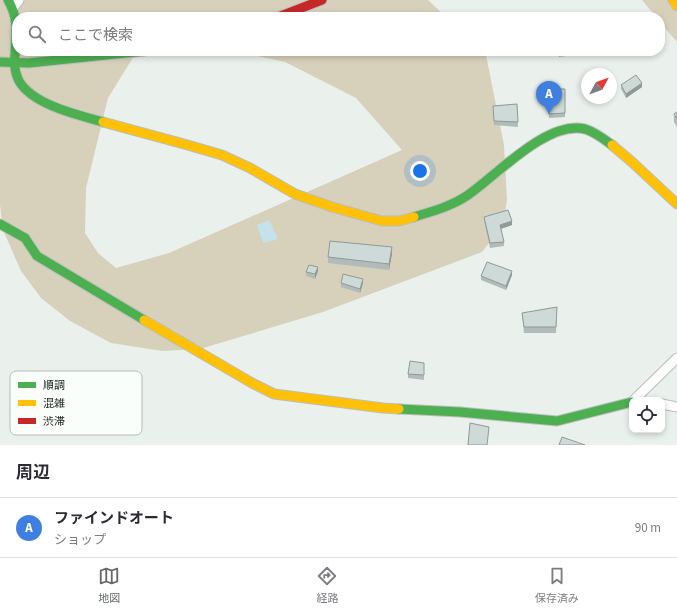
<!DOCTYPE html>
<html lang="ja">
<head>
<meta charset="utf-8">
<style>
	:root { --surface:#fff; --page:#f2f2f3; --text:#2b2b33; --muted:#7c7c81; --line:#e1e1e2; --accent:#646965 }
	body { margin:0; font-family:"Source Sans 3","Noto Sans JP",sans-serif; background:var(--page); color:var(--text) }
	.controls { position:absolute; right:12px; bottom:12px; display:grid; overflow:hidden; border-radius:8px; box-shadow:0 2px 6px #0003 }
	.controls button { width:36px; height:36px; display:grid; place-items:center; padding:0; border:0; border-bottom:1px solid var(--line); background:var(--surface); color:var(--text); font:20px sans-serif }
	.compass { position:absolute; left:581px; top:68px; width:36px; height:36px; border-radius:50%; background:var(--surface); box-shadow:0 2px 6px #0003; rotate:49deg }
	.you { position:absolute; left:420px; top:171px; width:14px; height:14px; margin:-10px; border:3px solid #fff; border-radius:50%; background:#1a73e8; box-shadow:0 0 0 6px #1a73e833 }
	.badge { display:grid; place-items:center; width:26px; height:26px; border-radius:50%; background:var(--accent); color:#fff; font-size:13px; font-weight:700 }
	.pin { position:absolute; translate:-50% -33px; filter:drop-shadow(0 1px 2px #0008) }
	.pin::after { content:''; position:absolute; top:21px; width:14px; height:12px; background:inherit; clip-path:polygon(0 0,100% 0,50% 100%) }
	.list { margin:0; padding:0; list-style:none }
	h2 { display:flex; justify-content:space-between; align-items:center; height:52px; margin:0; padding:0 16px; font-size:17px }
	h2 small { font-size:13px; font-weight:400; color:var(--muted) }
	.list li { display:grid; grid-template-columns:26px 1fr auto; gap:12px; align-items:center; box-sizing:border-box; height:60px; padding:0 16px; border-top:1px solid var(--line) }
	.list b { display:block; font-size:15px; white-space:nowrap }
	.list p { margin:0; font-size:13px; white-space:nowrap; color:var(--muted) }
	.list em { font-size:13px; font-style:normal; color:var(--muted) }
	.icon { flex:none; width:22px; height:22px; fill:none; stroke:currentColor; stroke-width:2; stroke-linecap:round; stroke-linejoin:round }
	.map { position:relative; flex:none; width:677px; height:445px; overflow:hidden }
	.search { position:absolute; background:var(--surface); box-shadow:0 2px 6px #0003; left:12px; right:12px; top:12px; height:44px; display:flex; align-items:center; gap:10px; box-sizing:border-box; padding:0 14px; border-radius:16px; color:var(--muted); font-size:15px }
	.sheet { height:112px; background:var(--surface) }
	nav { display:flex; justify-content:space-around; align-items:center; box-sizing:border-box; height:56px; border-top:1px solid var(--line); background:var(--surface); font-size:11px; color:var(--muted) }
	nav a { display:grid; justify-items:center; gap:2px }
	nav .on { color:var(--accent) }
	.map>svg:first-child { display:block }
	.forest { fill:#d7d1bc }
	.water { fill:#c4e2ec }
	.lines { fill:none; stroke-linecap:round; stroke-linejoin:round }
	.street-casing { stroke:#babfbb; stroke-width:11 }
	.fast-casing { stroke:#babfbb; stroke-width:11 }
	.slow-casing { stroke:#babfbb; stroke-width:11 }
	.jam-casing { stroke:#babfbb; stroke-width:11 }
	.street { stroke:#fcfdfc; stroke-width:9 }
	.fast { stroke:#4caf50; stroke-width:9 }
	.slow { stroke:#ffc107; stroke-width:9 }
	.jam { stroke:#c62828; stroke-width:9 }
	.wall { fill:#b1bbb9 }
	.shaded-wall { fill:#909996 }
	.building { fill:#cedad7; stroke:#909996 }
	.key { fill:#f9fefb; stroke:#b7bcb8; stroke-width:1 }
	.key-label { font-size:11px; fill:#1c211d }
</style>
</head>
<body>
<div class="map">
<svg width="677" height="445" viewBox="0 0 677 445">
	<rect width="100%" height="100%" fill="#eaf0eb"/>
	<!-- forest -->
	<g class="forest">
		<path d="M 0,0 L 428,0 L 446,17 L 17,17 L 17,51 L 137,51 L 108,98 L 86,188 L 85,233 L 98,253 L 116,268 L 169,253 L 402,150 L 356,98 L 285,62 L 234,51 L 482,51 L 486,55 L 504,145 L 507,200 L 503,225 L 482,252 L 323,312 L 200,349 L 162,351 L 111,343 L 70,321 L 41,298 L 21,271 L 3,230 L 0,205 Z"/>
		<path d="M 642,0 L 677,0 L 677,42 L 660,22 L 660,17 L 656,17 Z"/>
	</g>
	<!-- water -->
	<path class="water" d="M 269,220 L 278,239 L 263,243 L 257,225 Z"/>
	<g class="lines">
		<defs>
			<g id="street">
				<path d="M 14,7 L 19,0"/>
				<path d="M 634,400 L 677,358"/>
				<path d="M 662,404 L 677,407"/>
			</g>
			<g id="fast">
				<path d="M 8,0 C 19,19 16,33 15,54 C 14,62 15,73 19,81 C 33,105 78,115 103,122"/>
				<path d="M 0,62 L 29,63 L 144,51"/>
				<path d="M 414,217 C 433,211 452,206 468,195 C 497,175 547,120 585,129 C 595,132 604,139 612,145"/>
				<path d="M 0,224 L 25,238 L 37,256 L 144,320"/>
				<path d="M 399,409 L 460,412 L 557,421 L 632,402"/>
			</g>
			<g id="slow">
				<path d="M 673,0 L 677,6"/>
				<path d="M 103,122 L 184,144 L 222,155 L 250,168 L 295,194 L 332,207 L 382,221 L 399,221 L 414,217"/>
				<path d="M 612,145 L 632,162 L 677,204"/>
				<path d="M 144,320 L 252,383 L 274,394 L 383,408 L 399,409"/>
			</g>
			<path id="jam" d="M 278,17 L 322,0"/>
		</defs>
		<!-- street casing -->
		<use href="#street" class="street-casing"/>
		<!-- fast casing -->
		<use href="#fast" class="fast-casing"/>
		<!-- slow casing -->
		<use href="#slow" class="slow-casing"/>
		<!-- jam casing -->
		<use href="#jam" class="jam-casing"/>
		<!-- street -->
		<use href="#street" class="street"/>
		<!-- fast -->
		<use href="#fast" class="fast"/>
		<!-- slow -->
		<use href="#slow" class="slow"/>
		<!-- jam -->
		<use href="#jam" class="jam"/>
	</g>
	<!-- wall -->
	<g class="wall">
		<path d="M 557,51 L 582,51 L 582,54 L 559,57 Z"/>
		<path d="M 621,85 L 642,87 L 626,98 L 621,89 Z"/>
		<path d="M 565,89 L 565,117 L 549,118 L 547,93 Z"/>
		<path d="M 517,104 L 518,127 L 494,125 L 493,106 Z"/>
		<path d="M 677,112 L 677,127 L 674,122 L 674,114 Z"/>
		<path d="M 484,217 L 512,225 L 501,229 L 504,242 L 504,246 L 490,248 L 484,221 Z"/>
		<path d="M 392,254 L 389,270 L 328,263 L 328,257 Z"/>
		<path d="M 318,271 L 315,279 L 306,276 L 306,272 Z"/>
		<path d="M 512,275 L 506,290 L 481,280 L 481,276 Z"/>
		<path d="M 341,283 L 363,283 L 360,293 L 341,287 Z"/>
		<path d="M 557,307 L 556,333 L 524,333 L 522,313 Z"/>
		<path d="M 424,363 L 424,380 L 408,378 L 408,374 Z"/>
	</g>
	<!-- shaded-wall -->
	<g class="shaded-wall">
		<path d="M 642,83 L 642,87 L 626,98 L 626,94 Z"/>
		<path d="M 512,221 L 512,225 L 500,229 L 500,225 Z"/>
		<path d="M 392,247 L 392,254 L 389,270 L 389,264 Z"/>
		<path d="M 318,267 L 318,271 L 315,279 L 315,274 Z"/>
		<path d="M 512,271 L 512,275 L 506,290 L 506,286 Z"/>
		<path d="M 363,279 L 363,283 L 360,293 L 360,289 Z"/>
	</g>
	<!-- building -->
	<g class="building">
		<path d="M 558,51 L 572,51 L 559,53 Z"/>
		<path d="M 636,75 L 642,83 L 626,94 L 621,85 Z"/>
		<path d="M 547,89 L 565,89 L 565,113 L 549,114 Z"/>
		<path d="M 517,104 L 518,122 L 494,121 L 493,106 Z"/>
		<path d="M 677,112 L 677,119 L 674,114 Z"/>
		<path d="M 508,210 L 512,221 L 500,225 L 504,242 L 490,243 L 484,217 Z"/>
		<path d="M 330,241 L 392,247 L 389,264 L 328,257 Z"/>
		<path d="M 487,262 L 512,271 L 506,286 L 481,276 Z"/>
		<path d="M 309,265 L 318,267 L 315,274 L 306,272 Z"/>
		<path d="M 343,274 L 363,279 L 360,289 L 341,283 Z"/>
		<path d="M 557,307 L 556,327 L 524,327 L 522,313 Z"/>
		<path d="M 410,361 L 424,363 L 424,375 L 408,374 Z"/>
		<path d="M 470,423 L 489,427 L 487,445 L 468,445 Z"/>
		<path d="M 562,437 L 585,445 L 559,445 Z"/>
	</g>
	<!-- legend -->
	<rect x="10" y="371" width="132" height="64" rx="6" class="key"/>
	<rect x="18" y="382" width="18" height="6" fill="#4caf50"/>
	<rect x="18" y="400" width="18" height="6" fill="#ffc107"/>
	<rect x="18" y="418" width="18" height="6" fill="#c62828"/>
	<g class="key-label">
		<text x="43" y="389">順調</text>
		<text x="43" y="407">混雑</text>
		<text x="43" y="425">渋滞</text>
	</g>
</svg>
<div class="controls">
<button><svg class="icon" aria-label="locate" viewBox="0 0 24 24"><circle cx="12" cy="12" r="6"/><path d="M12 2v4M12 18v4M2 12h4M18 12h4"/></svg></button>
</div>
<svg class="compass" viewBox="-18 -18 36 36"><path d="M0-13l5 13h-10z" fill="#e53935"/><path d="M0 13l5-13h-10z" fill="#7c7c81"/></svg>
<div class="you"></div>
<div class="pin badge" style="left:549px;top:114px;background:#3f7fe0">A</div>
<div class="search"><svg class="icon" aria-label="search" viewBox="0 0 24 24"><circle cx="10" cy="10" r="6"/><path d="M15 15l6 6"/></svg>ここで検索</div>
</div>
<section class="sheet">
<h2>周辺<small></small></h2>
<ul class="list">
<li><span class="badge" style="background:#3f7fe0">A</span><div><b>ファインドオート</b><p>ショップ</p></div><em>90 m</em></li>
</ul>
</section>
<nav>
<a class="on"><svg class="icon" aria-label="map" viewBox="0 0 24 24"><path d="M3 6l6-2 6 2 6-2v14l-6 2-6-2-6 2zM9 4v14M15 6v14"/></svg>地図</a>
<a><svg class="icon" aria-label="directions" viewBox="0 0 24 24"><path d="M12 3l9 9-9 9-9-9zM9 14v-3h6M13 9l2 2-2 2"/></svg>経路</a>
<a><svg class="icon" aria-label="saved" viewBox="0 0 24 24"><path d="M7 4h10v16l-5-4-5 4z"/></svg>保存済み</a>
</nav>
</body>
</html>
